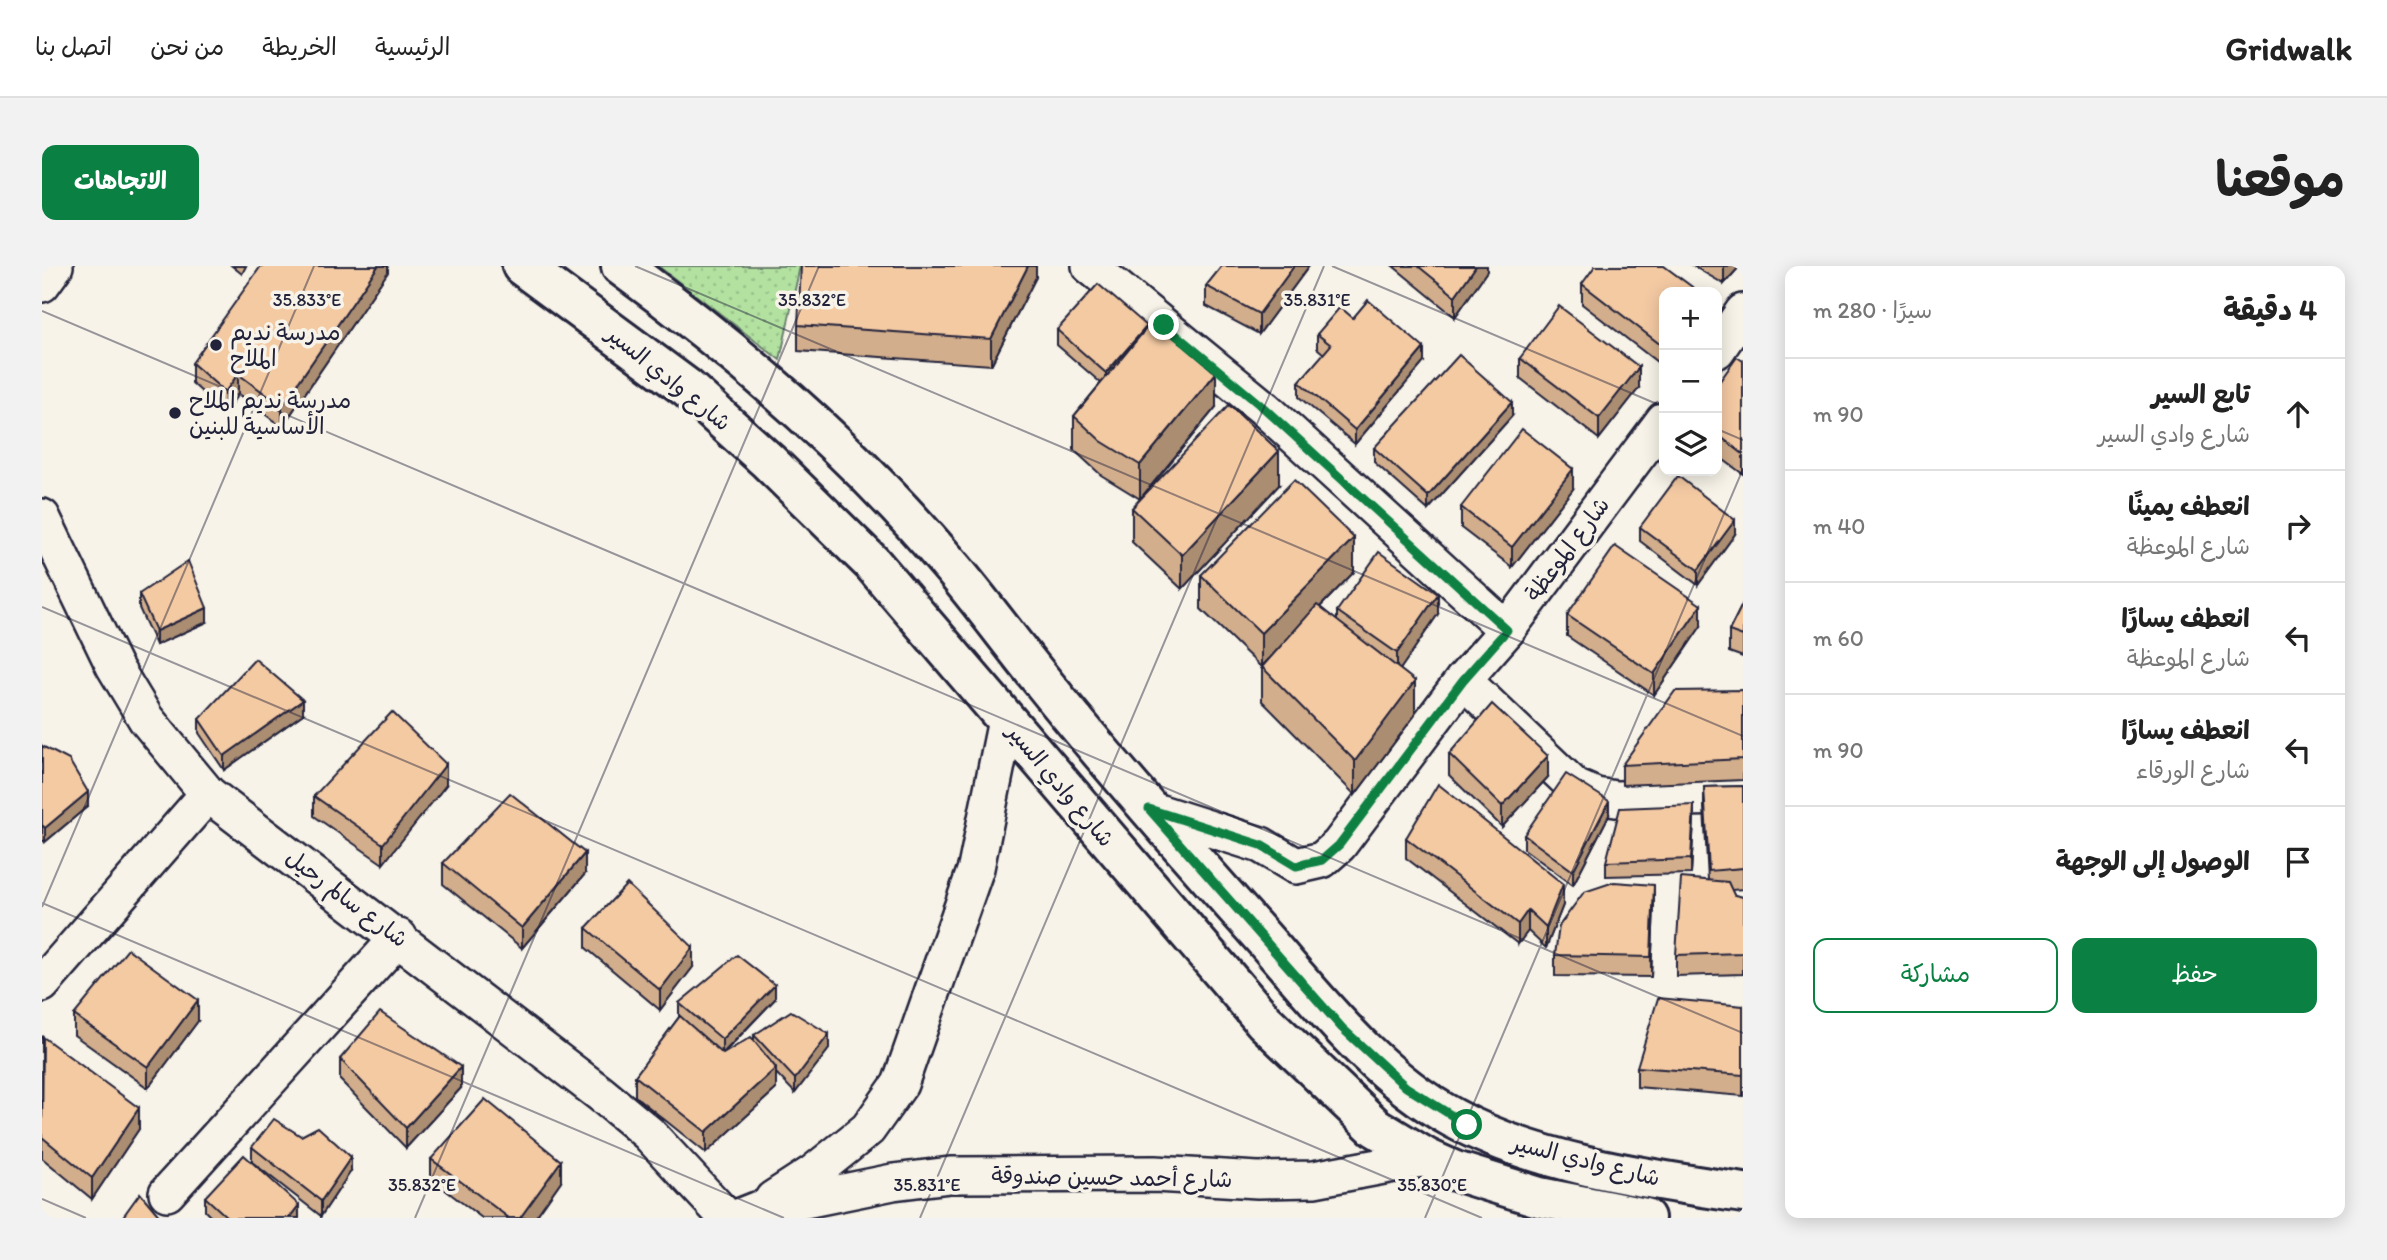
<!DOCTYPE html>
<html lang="ar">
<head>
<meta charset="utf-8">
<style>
	:root { --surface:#fff; --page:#f2f2f2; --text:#222; --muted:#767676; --line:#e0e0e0; --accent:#0b8043 }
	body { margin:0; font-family:Itim,"Playpen Sans Arabic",sans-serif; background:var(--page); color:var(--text); direction:rtl }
	.controls { position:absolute; right:21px; top:21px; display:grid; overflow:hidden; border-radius:14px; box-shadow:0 4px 18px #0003 }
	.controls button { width:63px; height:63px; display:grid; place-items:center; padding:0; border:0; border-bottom:2px solid var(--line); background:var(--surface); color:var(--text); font:35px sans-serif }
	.stop { position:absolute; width:21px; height:21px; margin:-16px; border:5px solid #0b8043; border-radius:50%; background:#fff }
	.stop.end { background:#0b8043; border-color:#fff; box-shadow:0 2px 7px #0008 }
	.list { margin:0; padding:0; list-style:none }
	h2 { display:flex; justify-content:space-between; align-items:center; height:91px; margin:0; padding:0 28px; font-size:30px }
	h2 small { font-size:23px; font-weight:400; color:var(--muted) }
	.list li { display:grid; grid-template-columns:46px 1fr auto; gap:21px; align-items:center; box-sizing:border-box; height:112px; padding:0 28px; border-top:2px solid var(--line) }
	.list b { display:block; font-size:26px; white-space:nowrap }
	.list p { margin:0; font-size:23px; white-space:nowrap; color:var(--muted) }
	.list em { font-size:23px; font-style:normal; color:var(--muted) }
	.actions { display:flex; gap:14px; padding:21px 28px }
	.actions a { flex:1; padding:16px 0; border:2px solid var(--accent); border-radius:14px; text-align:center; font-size:24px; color:var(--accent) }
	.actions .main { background:var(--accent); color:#fff }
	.icon { flex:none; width:38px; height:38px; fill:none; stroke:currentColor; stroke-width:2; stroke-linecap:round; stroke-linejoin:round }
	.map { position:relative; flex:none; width:1701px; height:952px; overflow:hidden; direction:ltr; border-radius:14px }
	header { display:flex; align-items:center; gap:42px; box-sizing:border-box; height:98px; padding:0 35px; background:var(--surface); border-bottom:2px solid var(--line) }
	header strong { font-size:33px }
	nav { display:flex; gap:38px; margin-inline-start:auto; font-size:24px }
	.intro { display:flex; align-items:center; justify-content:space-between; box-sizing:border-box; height:168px; padding:0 42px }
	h1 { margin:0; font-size:49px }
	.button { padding:18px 32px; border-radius:14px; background:var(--accent); color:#fff; font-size:24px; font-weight:700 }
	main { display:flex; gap:42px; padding:0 42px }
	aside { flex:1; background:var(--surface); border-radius:14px; box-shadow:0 4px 18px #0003 }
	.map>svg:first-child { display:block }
	.park { fill:url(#park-dots); stroke:#6a826e; stroke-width:2 }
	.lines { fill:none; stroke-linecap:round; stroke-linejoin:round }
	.street-casing { stroke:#22223b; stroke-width:40 }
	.secondary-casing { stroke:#22223b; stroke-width:44 }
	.street { stroke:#f7f3e8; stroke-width:35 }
	.secondary { stroke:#f7f3e8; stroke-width:38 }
	.wall { fill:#d2ae8c; stroke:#22223b; stroke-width:2 }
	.shaded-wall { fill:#ab8d72; stroke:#22223b; stroke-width:2 }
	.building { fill:#f4caa3; stroke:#22223b; stroke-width:2 }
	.route { stroke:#0b8043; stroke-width:9 }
	.ticks { fill:none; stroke:#22223b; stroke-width:2; stroke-opacity:0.45 }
	.poi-dot { fill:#22223b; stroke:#f7f3e8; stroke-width:2.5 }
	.labels { text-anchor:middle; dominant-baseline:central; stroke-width:7; stroke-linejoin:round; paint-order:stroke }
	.poi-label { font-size:23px; fill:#22223b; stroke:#f7f3e8; text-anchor:start }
	.street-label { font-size:23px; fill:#22223b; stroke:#f7f3e8 }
	.ticks-label { font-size:18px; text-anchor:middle; fill:#22223b; stroke:#f7f3e8; stroke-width:7; stroke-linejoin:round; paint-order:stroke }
</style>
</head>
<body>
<header>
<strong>Gridwalk</strong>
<nav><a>الرئيسية</a><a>الخريطة</a><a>من نحن</a><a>اتصل بنا</a></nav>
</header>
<div class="intro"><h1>موقعنا</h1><a class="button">الاتجاهات</a></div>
<main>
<aside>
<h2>4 دقيقة<small>سيرًا · 280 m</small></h2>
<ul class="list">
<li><svg class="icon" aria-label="ahead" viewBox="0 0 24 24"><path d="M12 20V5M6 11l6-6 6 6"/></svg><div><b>تابع السير</b><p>شارع وادي السير</p></div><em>90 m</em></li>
<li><svg class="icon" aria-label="right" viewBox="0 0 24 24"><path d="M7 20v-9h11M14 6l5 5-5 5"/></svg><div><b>انعطف يمينًا</b><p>شارع الموعظة</p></div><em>40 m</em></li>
<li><svg class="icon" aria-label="left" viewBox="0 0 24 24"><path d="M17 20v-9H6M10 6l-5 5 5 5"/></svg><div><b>انعطف يسارًا</b><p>شارع الموعظة</p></div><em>60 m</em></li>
<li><svg class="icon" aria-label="left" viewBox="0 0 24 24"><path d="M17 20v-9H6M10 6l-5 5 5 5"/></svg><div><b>انعطف يسارًا</b><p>شارع الورقاء</p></div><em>90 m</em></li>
<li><svg class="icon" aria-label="arrive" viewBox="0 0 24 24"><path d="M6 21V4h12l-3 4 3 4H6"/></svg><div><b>الوصول إلى الوجهة</b></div></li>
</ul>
<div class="actions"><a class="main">حفظ</a><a>مشاركة</a></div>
</aside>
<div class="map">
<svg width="1701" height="952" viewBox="0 0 1701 952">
	<defs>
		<pattern id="park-dots" width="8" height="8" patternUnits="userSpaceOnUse" patternTransform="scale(1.75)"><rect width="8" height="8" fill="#b2e1a0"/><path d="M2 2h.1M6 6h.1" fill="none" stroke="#99c18b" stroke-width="1.8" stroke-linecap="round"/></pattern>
	</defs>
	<rect width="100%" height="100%" fill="#f7f3e8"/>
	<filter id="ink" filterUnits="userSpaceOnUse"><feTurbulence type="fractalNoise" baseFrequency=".0143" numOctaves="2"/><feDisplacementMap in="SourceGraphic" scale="14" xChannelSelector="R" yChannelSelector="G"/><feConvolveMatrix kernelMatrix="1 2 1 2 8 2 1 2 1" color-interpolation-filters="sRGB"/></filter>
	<g filter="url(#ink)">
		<!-- park -->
		<path class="park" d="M 616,0 L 758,0 L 738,94 Z"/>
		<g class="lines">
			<defs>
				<g id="street">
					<path d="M 1048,0 L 1223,143 L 1465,364"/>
					<path d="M 0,18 L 13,0"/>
					<path d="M 1675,84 L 1701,46"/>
					<path d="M 0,251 L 72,400 L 104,453 L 166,528 L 559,828 L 606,867 L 685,952"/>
					<path d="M 1421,414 L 1533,521 L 1554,530 L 1574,533 L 1701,531"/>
					<path d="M 1106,543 L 1219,579 L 1254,600 L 1280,594 L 1297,579 L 1421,414 L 1465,364 L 1622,154"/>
					<path d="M 0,718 L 166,528"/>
					<path d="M 125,927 L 357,671"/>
					<path d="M 731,933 L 771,907 L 826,863 L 858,818 L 934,602 L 964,454"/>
					<path d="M 694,952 L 714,944 L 851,916 L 908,909 L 1113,908 L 1216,914 L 1272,913 L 1384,892"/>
				</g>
				<g id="secondary">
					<path d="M 480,0 L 645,122 L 726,195 L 830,297 L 1222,755 L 1333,861 L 1384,892 L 1413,905 L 1497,931 L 1603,952"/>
					<path d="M 579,0 C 697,86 812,186 907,298 C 938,334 966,373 996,410 C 1068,500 1144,586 1221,672 C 1278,737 1334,810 1411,852 C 1495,898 1607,913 1701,927"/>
				</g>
			</defs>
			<!-- street casing -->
			<use href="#street" class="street-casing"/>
			<!-- secondary casing -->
			<use href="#secondary" class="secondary-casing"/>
			<!-- street -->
			<use href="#street" class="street"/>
			<!-- secondary -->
			<use href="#secondary" class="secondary"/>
		</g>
		<!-- wall -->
		<g class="wall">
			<path d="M 190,0 L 204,0 L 200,8 Z"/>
			<path d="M 346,0 L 346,6 L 240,161 L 196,128 L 183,147 L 150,117 L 150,97 Z"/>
			<path d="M 994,0 L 994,11 L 949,99 L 756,85 L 756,59 Z"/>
			<path d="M 1180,0 L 1267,0 L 1217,68 L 1164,40 L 1164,20 Z"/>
			<path d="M 1351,0 L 1445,0 L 1445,5 L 1413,51 Z"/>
			<path d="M 1651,0 L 1698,0 L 1682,18 Z"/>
			<path d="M 1540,18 L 1622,26 L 1622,95 L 1619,99 L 1540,38 Z"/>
			<path d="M 1311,52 L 1382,96 L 1313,178 L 1257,131 L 1257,116 L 1282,88 L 1275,82 L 1275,68 Z"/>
			<path d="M 1015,64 L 1174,141 L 1100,231 L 1237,219 L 1140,323 L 1090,276 L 1090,242 L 1098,233 L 1059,209 L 1032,184 L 1032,150 L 1059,117 L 1015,79 Z"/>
			<path d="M 1478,92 L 1597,122 L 1557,173 L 1478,112 Z"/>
			<path d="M 1701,95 L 1701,208 L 1675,189 L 1675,119 Z"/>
			<path d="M 1470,150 L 1386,244 L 1332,196 L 1332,182 Z"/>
			<path d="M 1531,223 L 1470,301 L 1419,262 L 1419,241 Z"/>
			<path d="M 1598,261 L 1693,268 L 1656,319 L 1598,275 Z"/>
			<path d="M 1312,306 L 1278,341 L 1295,355 L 1295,345 L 1396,348 L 1358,403 L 1373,449 L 1313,529 L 1220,435 L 1220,401 L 1227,393 L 1219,401 L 1159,343 L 1159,309 Z"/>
			<path d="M 97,328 L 165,356 L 114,379 L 97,342 Z"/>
			<path d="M 1701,337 L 1701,391 L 1687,386 L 1687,365 Z"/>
			<path d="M 1525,349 L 1659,360 L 1612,429 L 1525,370 Z"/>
			<path d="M 1701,424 L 1701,514 L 1580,519 L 1580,499 Z"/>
			<path d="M 261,448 L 182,504 L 157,467 L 157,453 Z"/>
			<path d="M 0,480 L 46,540 L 3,576 L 0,574 Z"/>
			<path d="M 1407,488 L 1506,511 L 1460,561 L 1407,509 Z"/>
			<path d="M 404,519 L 341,598 L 272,550 L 272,530 Z"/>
			<path d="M 1701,520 L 1701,623 L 1689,624 L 1692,629 L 1701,631 L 1701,708 L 1634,710 L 1634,689 L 1666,614 L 1662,542 L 1662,521 Z"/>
			<path d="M 1567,549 L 1531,619 L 1482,583 L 1482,569 Z"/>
			<path d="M 1652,553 L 1649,608 L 1564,610 L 1564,596 Z"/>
			<path d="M 1364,572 L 1521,639 L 1504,682 L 1486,665 L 1476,678 L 1364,592 Z"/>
			<path d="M 401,597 L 543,608 L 480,682 L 401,618 Z"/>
			<path d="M 1612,639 L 1609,711 L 1513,710 L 1513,689 Z"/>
			<path d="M 544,662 L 651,701 L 618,744 L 544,682 Z"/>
			<path d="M 733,733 L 681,788 L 712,774 L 712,769 L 787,783 L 753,827 L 734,807 L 734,823 L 664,887 L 593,830 L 593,810 L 637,751 L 637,737 Z"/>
			<path d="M 1701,740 L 1701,830 L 1595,821 L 1595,801 Z"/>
			<path d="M 32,749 L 156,755 L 106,822 L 32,769 Z"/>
			<path d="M 0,772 L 97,863 L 50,933 L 0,892 Z"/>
			<path d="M 298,793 L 419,822 L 364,882 L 298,814 Z"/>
			<path d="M 210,881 L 309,905 L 279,950 L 210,896 Z"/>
			<path d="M 389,893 L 519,915 L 493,952 L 440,952 L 389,913 Z"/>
			<path d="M 163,931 L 257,952 L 170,952 L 163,945 Z"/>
		</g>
		<!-- shaded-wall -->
		<g class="shaded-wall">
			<path d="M 336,0 L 346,0 L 346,6 L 240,161 L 240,140 Z"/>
			<path d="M 986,0 L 994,0 L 994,11 L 949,99 L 949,73 Z"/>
			<path d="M 1252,0 L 1267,0 L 1217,68 L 1217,48 Z"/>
			<path d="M 1434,0 L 1445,0 L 1445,5 L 1413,51 L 1413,30 Z"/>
			<path d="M 1682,0 L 1698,0 L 1682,18 Z"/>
			<path d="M 1105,60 L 1064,121 L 1064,107 Z"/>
			<path d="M 1622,74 L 1622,95 L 1619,99 L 1619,79 Z"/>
			<path d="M 1382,82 L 1382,96 L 1313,178 L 1313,164 Z"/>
			<path d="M 1597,101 L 1597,122 L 1557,173 L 1557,152 Z"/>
			<path d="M 1174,107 L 1174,141 L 1098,233 L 1098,199 Z"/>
			<path d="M 196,108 L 196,128 L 183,147 L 183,126 Z"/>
			<path d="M 1470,136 L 1470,150 L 1386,244 L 1386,230 Z"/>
			<path d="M 1237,185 L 1237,219 L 1140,323 L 1140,289 Z"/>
			<path d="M 1531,203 L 1531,223 L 1470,301 L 1470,281 Z"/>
			<path d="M 1693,254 L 1693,268 L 1656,319 L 1656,304 Z"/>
			<path d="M 1312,272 L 1312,306 L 1219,401 L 1219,367 Z"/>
			<path d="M 1396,328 L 1396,348 L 1355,408 L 1355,387 Z"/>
			<path d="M 1659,339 L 1659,360 L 1612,429 L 1612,408 Z"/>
			<path d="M 165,342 L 165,356 L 114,379 L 114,365 Z"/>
			<path d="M 1373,415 L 1373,449 L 1313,529 L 1313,495 Z"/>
			<path d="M 261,434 L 261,448 L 182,504 L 182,490 Z"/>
			<path d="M 1506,490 L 1506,511 L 1460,561 L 1460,540 Z"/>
			<path d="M 404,498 L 404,519 L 341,598 L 341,578 Z"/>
			<path d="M 46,526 L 46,540 L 3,576 L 3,562 Z"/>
			<path d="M 1567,535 L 1567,549 L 1531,619 L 1531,605 Z"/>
			<path d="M 1652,539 L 1652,553 L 1649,608 L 1649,593 Z"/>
			<path d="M 543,587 L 543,608 L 480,682 L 480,662 Z"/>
			<path d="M 1521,618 L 1521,639 L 1504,682 L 1504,661 Z"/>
			<path d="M 1612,619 L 1612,639 L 1609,711 L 1609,691 Z"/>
			<path d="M 1486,644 L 1486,665 L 1476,678 L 1476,658 Z"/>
			<path d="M 651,681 L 651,701 L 618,744 L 618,724 Z"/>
			<path d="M 733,719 L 733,733 L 680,788 L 680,773 Z"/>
			<path d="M 156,734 L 156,755 L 106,822 L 106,801 Z"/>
			<path d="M 787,768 L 787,783 L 753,827 L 753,813 Z"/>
			<path d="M 419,801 L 419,822 L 364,882 L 364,862 Z"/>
			<path d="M 734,802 L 734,823 L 664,887 L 664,866 Z"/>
			<path d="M 97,842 L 97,863 L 50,933 L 50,912 Z"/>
			<path d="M 309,891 L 309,905 L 279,950 L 279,935 Z"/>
			<path d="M 519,895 L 519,915 L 493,952 L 478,952 Z"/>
			<path d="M 257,939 L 257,952 L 247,952 Z"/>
		</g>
		<!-- building -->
		<g class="building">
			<path d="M 219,0 L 336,0 L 240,140 L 196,108 L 183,126 L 150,97 Z"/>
			<path d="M 759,0 L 986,0 L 949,73 L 756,59 Z"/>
			<path d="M 1180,0 L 1252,0 L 1217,48 L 1164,20 Z"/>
			<path d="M 1376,0 L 1434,0 L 1413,30 Z"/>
			<path d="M 1553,0 L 1622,0 L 1657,26 L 1622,26 L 1622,74 L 1619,79 L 1540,18 Z"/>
			<path d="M 1056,18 L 1105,60 L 1064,107 L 1015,64 Z"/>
			<path d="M 1326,34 L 1382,82 L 1313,164 L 1257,116 L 1289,79 L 1275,68 L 1298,41 L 1311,52 Z"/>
			<path d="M 1517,40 L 1597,101 L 1557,152 L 1478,92 Z"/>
			<path d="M 1112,53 L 1174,107 L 1098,199 L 1059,175 L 1032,150 Z"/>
			<path d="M 1417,89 L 1470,136 L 1386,230 L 1332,182 Z"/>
			<path d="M 1695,91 L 1701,95 L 1701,188 L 1675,168 L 1675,119 Z"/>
			<path d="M 1187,139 L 1237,185 L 1140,289 L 1090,242 Z"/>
			<path d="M 1480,163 L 1531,203 L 1470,281 L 1419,241 Z"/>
			<path d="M 1636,210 L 1693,254 L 1656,304 L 1598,261 Z"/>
			<path d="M 1252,214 L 1312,272 L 1219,367 L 1159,309 Z"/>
			<path d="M 1573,280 L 1659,339 L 1612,408 L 1525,349 Z"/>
			<path d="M 1337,286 L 1396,328 L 1355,387 L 1295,345 Z"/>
			<path d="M 146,295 L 165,342 L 114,365 L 97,328 Z"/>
			<path d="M 1701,337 L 1701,370 L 1687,365 Z"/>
			<path d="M 1275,339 L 1373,415 L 1313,495 L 1220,401 Z"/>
			<path d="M 213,393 L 261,434 L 182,490 L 157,453 Z"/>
			<path d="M 1701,424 L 1701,493 L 1580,499 L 1633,425 Z"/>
			<path d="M 1450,438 L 1506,490 L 1460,540 L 1407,488 Z"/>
			<path d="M 350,446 L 404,498 L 341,578 L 272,530 Z"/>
			<path d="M 0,480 L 27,494 L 46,526 L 3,562 L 0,559 Z"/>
			<path d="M 1524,508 L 1567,535 L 1531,605 L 1482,569 Z"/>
			<path d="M 1396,518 L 1521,618 L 1504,661 L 1486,644 L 1476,658 L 1364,572 Z"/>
			<path d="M 1701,520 L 1701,602 L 1667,605 L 1662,521 Z"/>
			<path d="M 468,527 L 543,587 L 480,662 L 401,597 Z"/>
			<path d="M 1652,539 L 1649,593 L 1564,596 L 1578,542 Z"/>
			<path d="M 1639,612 L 1686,616 L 1692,629 L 1701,631 L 1701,687 L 1634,689 Z"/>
			<path d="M 1572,616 L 1612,619 L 1609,691 L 1513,689 L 1517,660 L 1542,626 Z"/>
			<path d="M 585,618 L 651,681 L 618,724 L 544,662 Z"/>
			<path d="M 86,683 L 156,734 L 106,801 L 32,749 Z"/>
			<path d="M 695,689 L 733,719 L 680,773 L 637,737 Z"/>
			<path d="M 1616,732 L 1701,740 L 1701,809 L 1595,801 Z"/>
			<path d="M 749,745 L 787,768 L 753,813 L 712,769 Z"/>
			<path d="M 338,746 L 419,801 L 364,862 L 298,793 Z"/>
			<path d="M 638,750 L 681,788 L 709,771 L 734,802 L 664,866 L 593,810 Z"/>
			<path d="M 1,771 L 97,842 L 50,912 L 0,871 Z"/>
			<path d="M 443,833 L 519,895 L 478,952 L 467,952 L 389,893 Z"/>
			<path d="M 232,853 L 259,870 L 276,861 L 309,891 L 279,935 L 210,881 Z"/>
			<path d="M 202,889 L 257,939 L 247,952 L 186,952 L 163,931 Z"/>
			<path d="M 98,927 L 119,952 L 80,952 Z"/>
		</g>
	</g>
	<g class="lines" filter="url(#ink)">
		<!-- route -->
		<path class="route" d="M 1122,59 L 1223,143 L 1465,364 L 1421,414 L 1297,579 L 1280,594 L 1254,600 L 1219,579 L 1107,543 L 1300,762 L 1364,821 L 1425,859"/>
	</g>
	<!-- ticks -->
	<path class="ticks" d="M 593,0 L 1701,470M 1290,0 L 1622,141M 0,45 L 1701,767M 1675,163 L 1701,174M 0,341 L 1440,952M 0,637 L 742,952M 0,641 L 272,0M 0,933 L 44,952M 373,952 L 777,0M 878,952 L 1282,0M 1383,952 L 1701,203"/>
	<!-- markers -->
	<g class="poi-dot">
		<circle cx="174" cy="79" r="7"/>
		<circle cx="133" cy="147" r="7"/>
	</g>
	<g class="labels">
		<!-- poi labels -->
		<g class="poi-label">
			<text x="188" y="66">مدرسة نديم<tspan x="188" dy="26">الملاح</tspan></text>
			<text x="147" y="134">مدرسة نديم الملاح<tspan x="147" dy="26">الأساسية للبنين</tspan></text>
		</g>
		<!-- street labels -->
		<g class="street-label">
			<text transform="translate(627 112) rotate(39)">شارع وادي السير</text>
			<text transform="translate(1525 283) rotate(-53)">شارع الموعظة</text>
			<text transform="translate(1019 519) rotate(50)">شارع وادي السير</text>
			<text transform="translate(305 632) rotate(37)">شارع سالم رحيل</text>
			<text transform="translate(1544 894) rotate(14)">شارع وادي السير</text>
			<text transform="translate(1070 911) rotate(1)">شارع أحمد حسين صندوقة</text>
		</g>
	</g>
	<g class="ticks-label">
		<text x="1275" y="40">35.831°E</text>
		<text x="265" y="40">35.833°E</text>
		<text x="770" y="40">35.832°E</text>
		<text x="380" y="925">35.832°E</text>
		<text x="885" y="925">35.831°E</text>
		<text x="1390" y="925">35.830°E</text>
	</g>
</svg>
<div class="controls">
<button>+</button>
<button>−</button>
<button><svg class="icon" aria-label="layers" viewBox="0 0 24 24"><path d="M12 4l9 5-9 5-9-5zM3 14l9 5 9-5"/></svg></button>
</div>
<div class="stop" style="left:1425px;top:859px"></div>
<div class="stop end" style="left:1122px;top:59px"></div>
</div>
</main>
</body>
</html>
